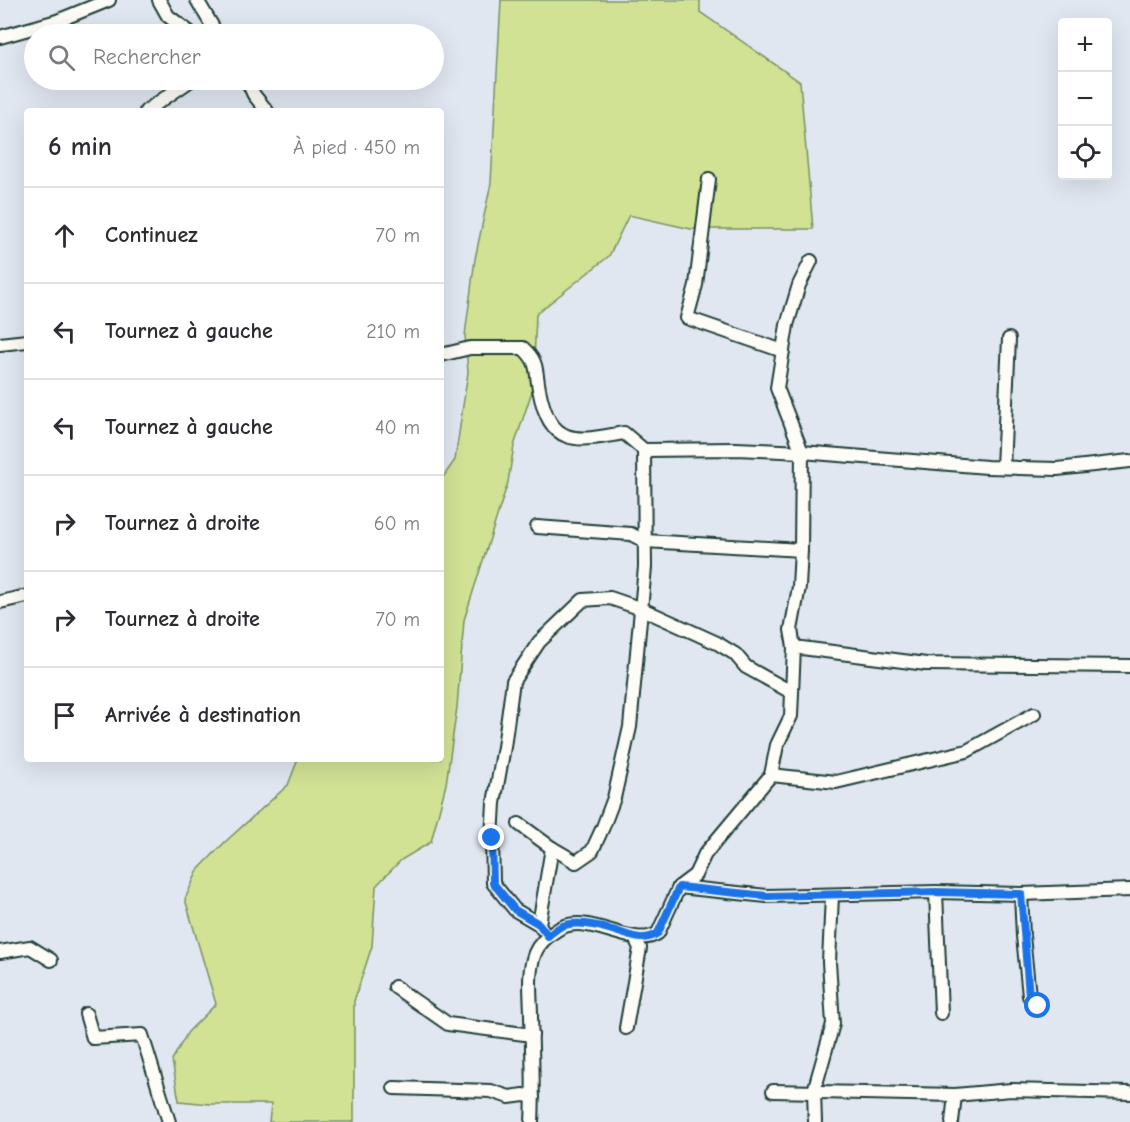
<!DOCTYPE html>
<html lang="fr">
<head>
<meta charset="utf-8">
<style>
	:root { --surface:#fff; --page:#f2f2f3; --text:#2b2b33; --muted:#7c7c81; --line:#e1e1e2 }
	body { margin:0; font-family:"Comic Neue",sans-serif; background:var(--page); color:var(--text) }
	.controls { position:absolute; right:18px; top:18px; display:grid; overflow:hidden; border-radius:6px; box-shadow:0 6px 24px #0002 }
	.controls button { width:54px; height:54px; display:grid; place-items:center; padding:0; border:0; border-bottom:2px solid var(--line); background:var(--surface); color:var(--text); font:30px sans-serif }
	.stop { position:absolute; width:18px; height:18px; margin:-14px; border:4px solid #1a73e8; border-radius:50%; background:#fff }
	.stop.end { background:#1a73e8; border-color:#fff; box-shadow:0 2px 6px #0008 }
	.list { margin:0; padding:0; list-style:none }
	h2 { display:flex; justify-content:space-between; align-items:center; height:78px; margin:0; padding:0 24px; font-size:26px }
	h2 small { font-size:20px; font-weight:400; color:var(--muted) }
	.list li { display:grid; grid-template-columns:39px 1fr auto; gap:18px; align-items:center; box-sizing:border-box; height:96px; padding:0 24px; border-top:2px solid var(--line) }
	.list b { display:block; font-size:22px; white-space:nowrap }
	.list em { font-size:20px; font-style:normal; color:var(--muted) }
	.icon { flex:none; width:33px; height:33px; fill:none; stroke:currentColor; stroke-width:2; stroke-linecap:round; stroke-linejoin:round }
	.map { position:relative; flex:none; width:1130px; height:1122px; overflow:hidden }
	.search { position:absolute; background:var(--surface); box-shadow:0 6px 24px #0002; left:24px; top:24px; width:420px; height:66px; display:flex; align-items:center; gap:15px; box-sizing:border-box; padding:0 21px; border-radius:33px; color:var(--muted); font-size:22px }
	.panel { position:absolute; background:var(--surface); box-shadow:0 6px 24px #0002; left:24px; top:108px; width:420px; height:654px; border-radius:6px }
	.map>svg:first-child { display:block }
	.green { fill:#d1e295; stroke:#789064; stroke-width:1.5 }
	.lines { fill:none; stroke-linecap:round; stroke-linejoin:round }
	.minor-casing { stroke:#1f3d34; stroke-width:16 }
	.minor { stroke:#fdfcf7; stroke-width:12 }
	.route { stroke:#1a73e8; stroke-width:8 }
</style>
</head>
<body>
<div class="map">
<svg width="1130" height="1122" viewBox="0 0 1130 1122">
	<rect width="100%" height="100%" fill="#e0e7f1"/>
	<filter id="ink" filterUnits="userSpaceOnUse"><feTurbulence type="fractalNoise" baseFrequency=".0167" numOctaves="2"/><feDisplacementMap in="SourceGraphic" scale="12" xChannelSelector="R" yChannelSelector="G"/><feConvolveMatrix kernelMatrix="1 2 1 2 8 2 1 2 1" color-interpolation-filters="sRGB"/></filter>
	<g filter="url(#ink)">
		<!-- green -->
		<path class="green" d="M 501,0 L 700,0 L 700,12 L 800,82 L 813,229 L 691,229 L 629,215 L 609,256 L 536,314 L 533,388 L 514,446 L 508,482 L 464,620 L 457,707 L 446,784 L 431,842 L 401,860 L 376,886 L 372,946 L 354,1001 L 354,1122 L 269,1122 L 271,1104 L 210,1104 L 179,1101 L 172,1060 L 188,1032 L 216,1004 L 185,899 L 198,870 L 225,842 L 288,785 L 298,759 L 441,759 L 441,480 L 455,460 L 468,372 L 465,335 L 475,259 L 491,183 Z"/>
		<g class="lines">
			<defs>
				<g id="minor">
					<path d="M 159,0 L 168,16 L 192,34"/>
					<path d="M 197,0 L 217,34"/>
					<path d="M 0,37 L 57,21 L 109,0"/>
					<path d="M 247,80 L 254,95 L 267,111"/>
					<path d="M 146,111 L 191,80"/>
					<path d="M 709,179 L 696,285 L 687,318 L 783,351"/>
					<path d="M 0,344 L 27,341"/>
					<path d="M 441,355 L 470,348 L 523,348 C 539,363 535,369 539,389 C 550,447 575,442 624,433 L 644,450 L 736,449 L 802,452 L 987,467 L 1057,469 L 1130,461"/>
					<path d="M 1003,467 L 1009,339"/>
					<path d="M 537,527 L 631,534 L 645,541 L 801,550"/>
					<path d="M 0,602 L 27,596"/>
					<path d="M 794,647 L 926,664 L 1130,666"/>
					<path d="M 771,775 L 836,782 L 967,751 L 1034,714"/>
					<path d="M 519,824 L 552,848 L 576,862 L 592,851 L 603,827 L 614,798 L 630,727 L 645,567 L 644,450"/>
					<path d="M 679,887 L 767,896 L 936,892 L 1021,894 L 1130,890"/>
					<path d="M 936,892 L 941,1013"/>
					<path d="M 1021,894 L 1023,936 L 1029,996 L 1038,1006"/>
					<path d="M 539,924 L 515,910 L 493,883 L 492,838 L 494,803 L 504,747 L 513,681 L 539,642 L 583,600 L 610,598 L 642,609 L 717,643 L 735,654 L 746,667 L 791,692"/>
					<path d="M 542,929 L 539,924 L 552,848"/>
					<path d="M 0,952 L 30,947 L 51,960"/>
					<path d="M 395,987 L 448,1024 L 532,1035"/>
					<path d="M 86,1014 L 93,1038 L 142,1035 L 169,1122"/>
					<path d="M 626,1028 L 640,948 L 635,938"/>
					<path d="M 394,1088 L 491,1091 L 509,1097 L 524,1095 L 533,1097"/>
					<path d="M 773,1091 L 955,1095 L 1011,1090 L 1130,1093"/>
					<path d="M 532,1122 C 534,1087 532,1052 531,1016 C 531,995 527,973 535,953 C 539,943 549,935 557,930 C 586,909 633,951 658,933 L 679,887 L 695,875 L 705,854 L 771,775 L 777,745 L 791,716 L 794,647 L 791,630 L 799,587 L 801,550 L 802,452 L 777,388 L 787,325 L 799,285 L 811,261"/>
					<path d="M 815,1122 L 814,1091 L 833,1024 L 829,962 L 832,895"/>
					<path d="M 952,1122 L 955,1095"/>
				</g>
			</defs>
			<!-- minor casing -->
			<use href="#minor" class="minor-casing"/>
			<!-- minor -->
			<use href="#minor" class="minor"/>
		</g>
	</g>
	<g class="lines" filter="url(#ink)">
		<!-- route -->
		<path class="route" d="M 492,838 L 493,883 L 515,910 L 539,924 L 548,936 C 552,933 556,929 560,927 C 574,920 598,925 612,930 C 628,934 642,944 658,933 L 679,887 L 767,896 L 936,892 L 1021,894 L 1029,996 L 1038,1006"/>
	</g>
</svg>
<div class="controls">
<button>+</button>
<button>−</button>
<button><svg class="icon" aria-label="locate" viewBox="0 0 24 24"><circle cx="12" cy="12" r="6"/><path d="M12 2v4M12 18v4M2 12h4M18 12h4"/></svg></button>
</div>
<div class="stop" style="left:1038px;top:1006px"></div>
<div class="stop end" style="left:492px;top:838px"></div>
<div class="search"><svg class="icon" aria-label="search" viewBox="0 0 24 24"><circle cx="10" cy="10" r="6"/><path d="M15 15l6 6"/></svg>Rechercher</div>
<section class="panel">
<h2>6 min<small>À pied · 450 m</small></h2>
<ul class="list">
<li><svg class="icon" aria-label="ahead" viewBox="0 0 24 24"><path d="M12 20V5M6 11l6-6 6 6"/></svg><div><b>Continuez</b></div><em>70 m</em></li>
<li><svg class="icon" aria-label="left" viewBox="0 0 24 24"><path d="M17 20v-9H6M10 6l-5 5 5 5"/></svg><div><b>Tournez à gauche</b></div><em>210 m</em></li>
<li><svg class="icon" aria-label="left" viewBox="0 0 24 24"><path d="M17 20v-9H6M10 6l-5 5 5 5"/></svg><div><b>Tournez à gauche</b></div><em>40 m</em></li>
<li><svg class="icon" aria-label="right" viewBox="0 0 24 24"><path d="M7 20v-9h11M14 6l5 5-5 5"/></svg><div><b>Tournez à droite</b></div><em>60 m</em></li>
<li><svg class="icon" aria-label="right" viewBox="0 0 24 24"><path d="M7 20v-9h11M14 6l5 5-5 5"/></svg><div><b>Tournez à droite</b></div><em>70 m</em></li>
<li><svg class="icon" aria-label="arrive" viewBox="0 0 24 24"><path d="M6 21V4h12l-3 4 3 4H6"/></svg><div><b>Arrivée à destination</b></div></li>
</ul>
</section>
</div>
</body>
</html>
